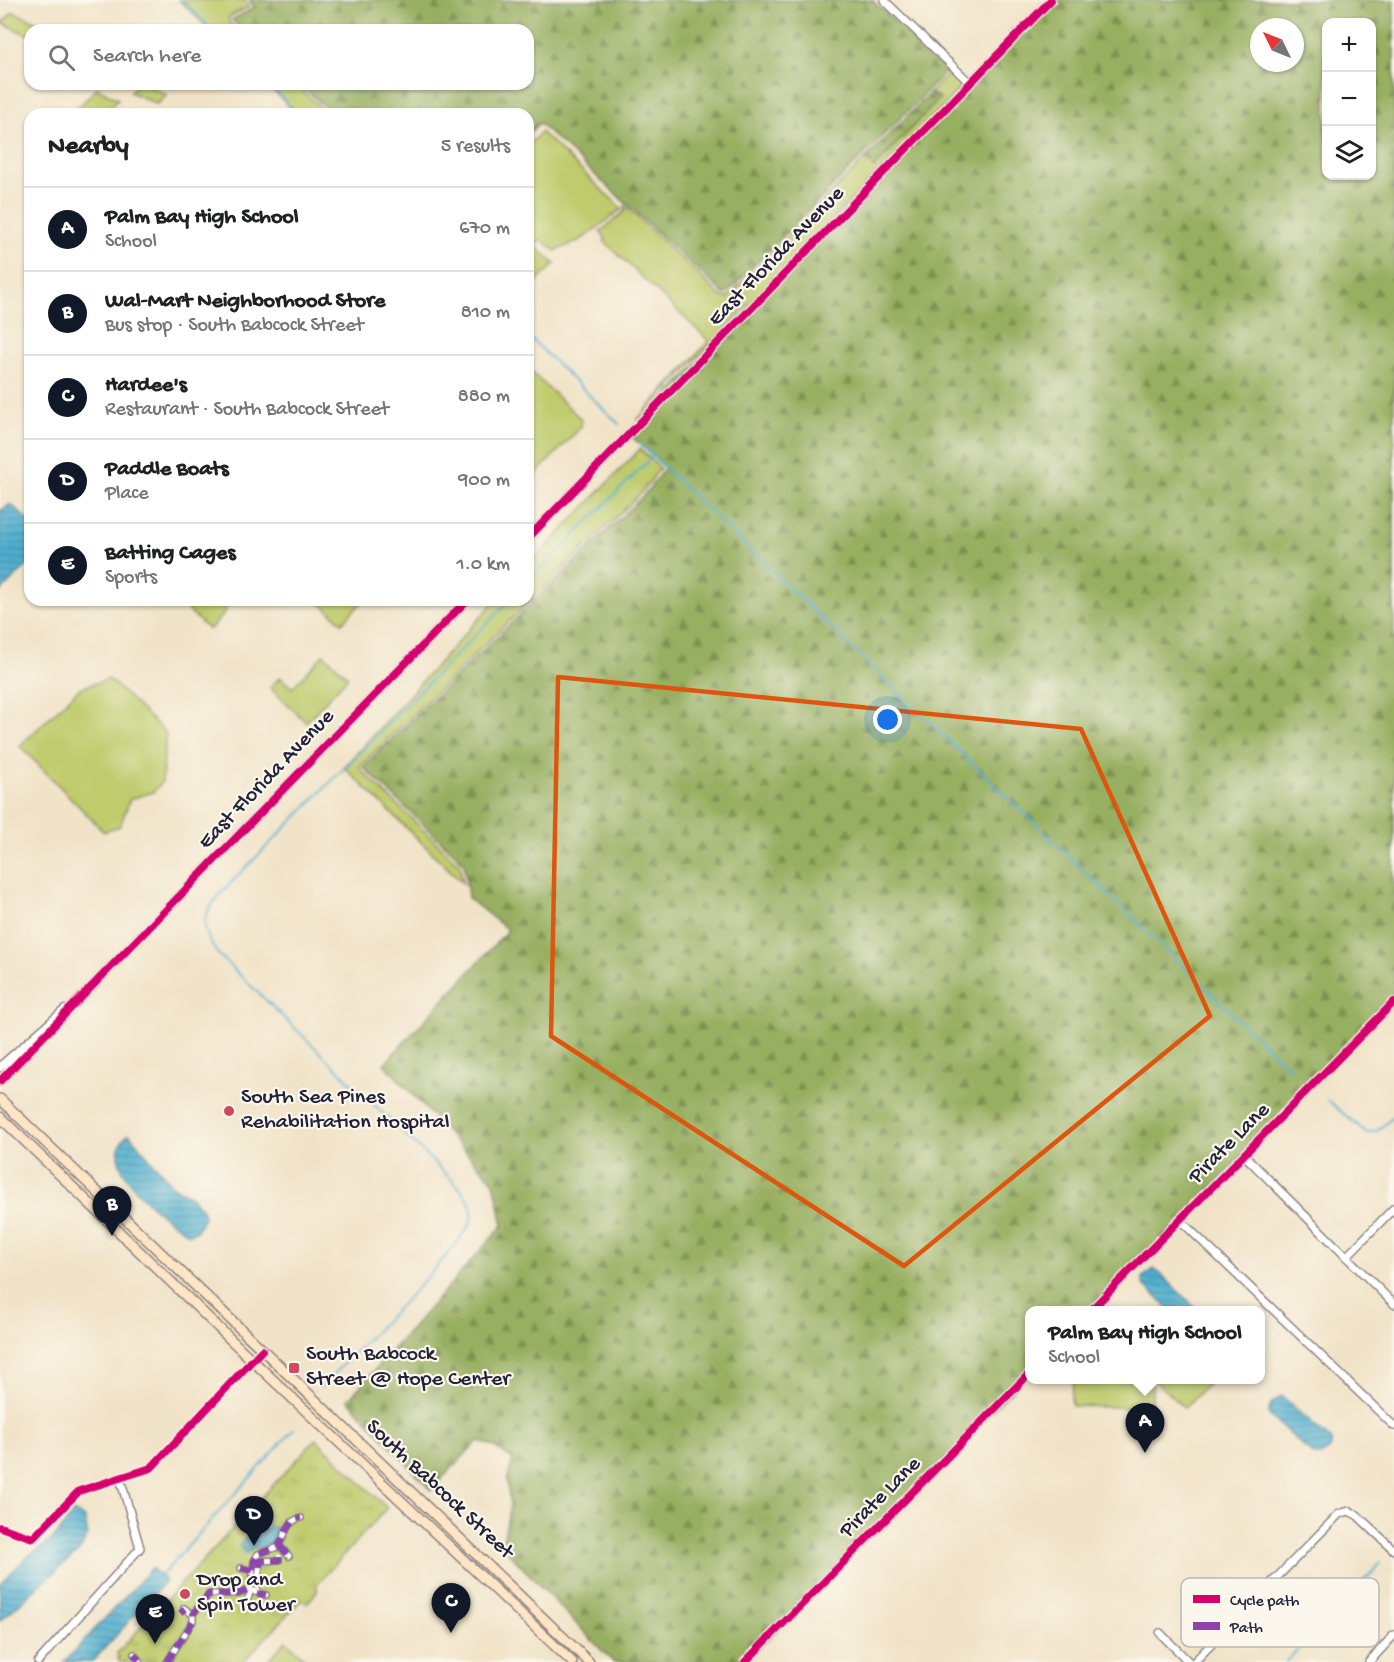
<!DOCTYPE html>
<html lang="en">
<head>
<meta charset="utf-8">
<style>
	:root { --surface:#fff; --page:#f6f6f6; --text:#202124; --muted:#757577; --line:#e0e0e0; --accent:#111827 }
	body { margin:0; font-family:"Gochi Hand",sans-serif; background:var(--page); color:var(--text) }
	.controls { position:absolute; right:18px; top:18px; display:grid; overflow:hidden; border-radius:12px; box-shadow:0 2px 4px #0004 }
	.controls button { width:54px; height:54px; display:grid; place-items:center; padding:0; border:0; border-bottom:2px solid var(--line); background:var(--surface); color:var(--text); font:30px sans-serif }
	.compass { position:absolute; left:1250px; top:18px; width:54px; height:54px; border-radius:50%; background:var(--surface); box-shadow:0 2px 4px #0004; rotate:313deg }
	.you { position:absolute; left:888px; top:720px; width:21px; height:21px; margin:-15px; border:4px solid #fff; border-radius:50%; background:#1a73e8; box-shadow:0 0 0 9px #1a73e833 }
	.badge { display:grid; place-items:center; width:39px; height:39px; border-radius:50%; background:var(--accent); color:#fff; font-size:20px; font-weight:700 }
	.pin { position:absolute; translate:-50% -50px; filter:drop-shadow(0 2px 3px #0008) }
	.pin::after { content:''; position:absolute; top:32px; width:21px; height:18px; background:inherit; clip-path:polygon(0 0,100% 0,50% 100%) }
	.popup { position:absolute; left:1025px; top:1306px; width:240px; height:78px; box-sizing:border-box; display:grid; place-content:center; border-radius:12px; background:var(--surface); filter:drop-shadow(0 2px 4px #0005); font-size:20px; white-space:nowrap; color:var(--muted) }
	.popup b { font-size:22px; color:var(--text) }
	.popup::after { content:''; position:absolute; left:50%; top:100%; margin-left:-12px; border:12px solid transparent; border-top-color:var(--surface) }
	.list { margin:0; padding:0; list-style:none }
	h2 { display:flex; justify-content:space-between; align-items:center; height:78px; margin:0; padding:0 24px; font-size:26px }
	h2 small { font-size:20px; font-weight:400; color:var(--muted) }
	.list li { display:grid; grid-template-columns:39px 1fr auto; gap:18px; align-items:center; box-sizing:border-box; height:84px; padding:0 24px; border-top:2px solid var(--line) }
	.list b { display:block; font-size:22px; white-space:nowrap }
	.list p { margin:0; font-size:20px; white-space:nowrap; color:var(--muted) }
	.list em { font-size:20px; font-style:normal; color:var(--muted) }
	.icon { flex:none; width:33px; height:33px; fill:none; stroke:currentColor; stroke-width:2; stroke-linecap:round; stroke-linejoin:round }
	.map { position:relative; flex:none; width:1394px; height:1662px; overflow:hidden }
	.search { position:absolute; background:var(--surface); box-shadow:0 2px 4px #0004; left:24px; top:24px; width:510px; height:66px; display:flex; align-items:center; gap:15px; box-sizing:border-box; padding:0 21px; border-radius:18px; color:var(--muted); font-size:22px }
	.panel { position:absolute; background:var(--surface); box-shadow:0 2px 4px #0004; left:24px; top:108px; width:510px; height:498px; border-radius:18px }
	.map>svg:first-child { display:block }
	.grass { fill:#bfcb6c; stroke:#707654; stroke-width:1.5 }
	.forest { fill:url(#forest-firs); stroke:#5c684e; stroke-width:1.5; fill-rule:evenodd }
	.park { fill:url(#park-tufts); stroke:#707654; stroke-width:1.5 }
	.water { fill:url(#water-rules); stroke:#386884; stroke-width:1.5 }
	.lines { fill:none; stroke-linecap:round; stroke-linejoin:round }
	.stream { stroke:#4eadcd; stroke-width:2 }
	.pedestrian-casing { stroke:#8a8281; stroke-width:8 }
	.minor-casing { stroke:#8a8281; stroke-width:10 }
	.tertiary-casing { stroke:#8a8281; stroke-width:11 }
	.secondary-casing { stroke:#8a8281; stroke-width:12 }
	.pedestrian { stroke:#fff; stroke-width:5 }
	.minor { stroke:#fff; stroke-width:7 }
	.tertiary { stroke:#fff; stroke-width:8 }
	.secondary { stroke:#fde5c5; stroke-width:9 }
	.pedestrian-bridge-casing { stroke:#8a8281; stroke-width:8; stroke-linecap:butt }
	.pedestrian-bridge { stroke:#fff; stroke-width:5 }
	.quiet { stroke:#8e44ad; stroke-width:6; stroke-dasharray:12 6; stroke-linecap:butt }
	.cycleway-casing { stroke:#fbf7ec; stroke-width:11 }
	.cycleway { stroke:#d6006c; stroke-width:8 }
	.marked { fill:none; stroke:#de560e; stroke-width:4.5; stroke-linejoin:round }
	.poi-dot { fill:#d1495b; stroke:#fbf7ec; stroke-width:2 }
	.labels { text-anchor:middle; dominant-baseline:central; stroke-width:4.5; stroke-linejoin:round; paint-order:stroke }
	.street-label { font-size:22px; fill:#22223b; stroke:#fbf7ec }
	.poi-label { font-size:22px; fill:#22223b; stroke:#fbf7ec; text-anchor:start }
	.key { fill:#fbf7ec; stroke:#bab7b7; stroke-width:1.5 }
	.key-label { font-size:16px; fill:#22223b }
</style>
</head>
<body>
<div class="map">
<svg width="1394" height="1662" viewBox="0 0 1394 1662">
	<defs>
		<pattern id="forest-firs" width="22" height="20" patternUnits="userSpaceOnUse" patternTransform="scale(1.5)"><rect width="22" height="20" fill="#97af60"/><path d="M5 1l3.5 6h-7zM16 11l3.5 6h-7z" fill="#7b8e50"/></pattern>
		<pattern id="park-tufts" width="24" height="20" patternUnits="userSpaceOnUse" patternTransform="scale(1.5)"><rect width="24" height="20" fill="#bfcb6c"/><path d="M3 7l-1-3M5 7V3M7 7l1-3M15 17l-1-3M17 17v-4M19 17l1-3" fill="none" stroke="#a4ae5e"/></pattern>
		<pattern id="water-rules" width="6" height="5" patternUnits="userSpaceOnUse" patternTransform="scale(1.5)"><rect width="6" height="5" fill="#4eadcd"/><path d="M0 2.5h6" fill="none" stroke="#408ca8"/></pattern>
	</defs>
	<rect width="100%" height="100%" fill="#fbf7ec"/>
	<filter id="ink" filterUnits="userSpaceOnUse"><feTurbulence type="fractalNoise" baseFrequency=".0167" numOctaves="2"/><feDisplacementMap in="SourceGraphic" scale="12" xChannelSelector="R" yChannelSelector="G"/><feConvolveMatrix kernelMatrix="1 2 1 2 8 2 1 2 1" color-interpolation-filters="sRGB"/></filter>
	<filter id="wash" filterUnits="userSpaceOnUse"><feTurbulence type="fractalNoise" baseFrequency=".008" numOctaves="4" result="noise"/><feDisplacementMap in="SourceGraphic" scale="24" xChannelSelector="R" yChannelSelector="G"/><feGaussianBlur stdDeviation="1.35" result="paint"/><feColorMatrix in="noise" values="0 0 0 0 0 0 0 0 0 0 0 0 0 0 0 0 0 1.4 0 .05"/><feComposite in="paint" operator="in"/></filter>
	<g filter="url(#wash)">
		<rect width="100%" height="100%" fill="#f1e3c7"/>
		<!-- grass -->
		<g class="grass">
			<path d="M 179,0 L 244,0 L 250,6 L 229,17 L 229,22 L 238,30 L 210,30 Z"/>
			<path d="M 13,12 L 40,23 L 28,35 L 2,23 Z"/>
			<path d="M 950,73 L 963,85 L 636,421 L 709,341 L 604,241 L 606,238 L 600,232 L 624,212 L 625,206 L 722,297 L 727,298 L 866,158 L 874,167 L 940,98 L 930,93 Z"/>
			<path d="M 137,84 L 146,84 L 167,95 L 157,104 L 130,92 Z"/>
			<path d="M 266,84 L 296,84 L 327,114 L 297,114 Z"/>
			<path d="M 97,88 L 118,99 L 103,114 L 72,114 Z"/>
			<path d="M 541,132 L 622,209 L 582,239 L 556,251 L 540,239 L 535,246 L 555,264 L 528,290 L 528,146 Z"/>
			<path d="M 528,369 L 581,419 L 581,427 L 531,479 L 528,476 Z"/>
			<path d="M 640,449 L 660,468 L 641,493 L 360,766 L 361,770 L 460,865 L 463,883 L 344,767 L 496,600 L 528,600 L 528,566 Z"/>
			<path d="M 177,600 L 227,600 L 225,613 L 209,630 Z"/>
			<path d="M 318,600 L 364,600 L 342,623 Z"/>
			<path d="M 324,654 L 348,677 L 306,722 L 270,688 L 280,677 L 292,688 Z"/>
			<path d="M 109,679 L 166,733 L 162,782 L 153,792 L 130,799 L 120,826 L 104,832 L 20,746 L 80,688 Z"/>
			<path d="M 1074,1380 L 1152,1380 L 1152,1400 L 1145,1408 L 1072,1406 L 1071,1395 Z"/>
			<path d="M 1154,1380 L 1205,1380 L 1209,1383 L 1184,1408 Z"/>
			<path d="M 286,1641 L 309,1662 L 266,1662 Z"/>
		</g>
		<!-- forest -->
		<g class="forest">
			<path d="M 249,0 L 872,0 L 947,71 L 725,295 L 539,123 L 528,134 L 528,114 L 332,114 L 301,84 L 528,84 L 528,30 L 243,30 L 232,20 L 255,7 Z"/>
			<path d="M 1051,0 L 1394,0 L 1394,1002 L 1091,1310 L 1030,1310 L 1029,1373 L 759,1648 L 736,1662 L 613,1662 L 502,1546 L 510,1506 L 507,1481 L 513,1459 L 493,1446 L 478,1441 L 431,1490 L 348,1400 L 503,1225 L 494,1182 L 384,1064 L 508,930 L 468,898 L 464,863 L 363,767 L 644,495 L 665,468 L 629,434 ZM 1326,22 L 1372,22 L 1372,176 L 1326,176 ZM 1259,27 L 1295,27 L 1295,63 L 1259,63 Z"/>
			<path d="M 930,93 L 940,98 L 874,168 L 866,158 Z"/>
		</g>
		<!-- park -->
		<path class="park" d="M 316,1439 L 387,1508 L 317,1584 L 317,1592 L 307,1603 L 301,1600 L 243,1662 L 119,1662 L 117,1653 Z"/>
		<!-- water -->
		<g class="water">
			<path d="M 11,504 L 30,522 L 30,563 L 0,592 L 0,511 Z"/>
			<path d="M 129,1134 L 173,1186 L 191,1196 L 203,1211 L 204,1218 L 196,1232 L 190,1234 C 164,1220 91,1163 129,1134 Z"/>
			<path d="M 1154,1269 L 1158,1271 L 1197,1310 L 1170,1310 L 1143,1284 L 1143,1277 Z"/>
			<path d="M 1282,1396 L 1332,1441 L 1331,1447 L 1321,1456 L 1314,1456 L 1268,1414 L 1271,1404 Z"/>
			<path d="M 73,1512 L 85,1518 L 88,1535 L 80,1550 L 0,1621 L 0,1584 C 10,1575 19,1562 31,1554 C 53,1540 59,1536 73,1512 Z"/>
			<path d="M 259,1523 L 264,1530 L 271,1527 L 282,1530 L 269,1546 L 255,1548 L 246,1554 L 239,1545 L 247,1537 L 255,1535 L 253,1529 L 256,1531 L 254,1528 Z"/>
			<path d="M 152,1568 L 166,1581 L 92,1662 L 64,1662 Z"/>
		</g>
		<g class="lines">
			<!-- stream -->
			<g class="stream">
				<path d="M 182,0 L 213,30"/>
				<path d="M 268,84 L 299,114"/>
				<path d="M 528,336 L 619,424"/>
				<path d="M 640,444 L 1291,1070"/>
				<path d="M 528,582 L 653,456"/>
				<path d="M 1327,1100 L 1367,1133 L 1377,1131 L 1394,1116"/>
				<path d="M 321,1387 C 345,1361 468,1242 472,1218 C 474,1205 465,1195 457,1185 L 217,953 C 199,926 201,916 222,892 L 510,600"/>
				<path d="M 259,1507 L 265,1514 L 269,1527"/>
				<path d="M 159,1578 L 294,1429"/>
				<path d="M 1286,1662 L 1381,1563"/>
			</g>
		</g>
	</g>
	<g filter="url(#ink)">
		<g class="lines">
			<defs>
				<g id="pedestrian">
					<path d="M 279,1545 L 289,1556"/>
					<path d="M 241,1568 L 254,1571"/>
					<path d="M 257,1593 L 266,1595"/>
					<path d="M 248,1599 L 251,1589 L 255,1592 L 258,1590"/>
					<path d="M 184,1608 L 193,1615"/>
					<path d="M 134,1654 L 139,1660"/>
					<path d="M 167,1662 L 193,1621 L 193,1614 L 209,1594 L 238,1594 L 251,1589 L 254,1561 L 258,1554 L 278,1547 C 285,1536 287,1520 301,1518"/>
				</g>
				<g id="minor">
					<path d="M 884,0 L 970,83"/>
					<path d="M 1244,1155 L 1394,1304"/>
					<path d="M 1180,1220 L 1394,1426"/>
					<path d="M 1346,1257 L 1394,1208"/>
					<path d="M 0,1527 L 33,1538 L 79,1491 L 151,1468 L 262,1350"/>
					<path d="M 1160,1633 L 1189,1662"/>
					<path d="M 38,1662 L 140,1548 L 120,1478"/>
					<path d="M 1194,1662 L 1339,1514 L 1349,1511 L 1357,1515 L 1394,1550"/>
					<path d="M 1369,1662 L 1394,1635"/>
				</g>
				<g id="tertiary">
					<path d="M 528,538 L 1051,0"/>
					<path d="M 0,1067 L 65,1010"/>
					<path d="M 0,1081 L 467,600"/>
					<path d="M 1091,1310 L 1394,1002"/>
					<path d="M 745,1662 L 1030,1373"/>
				</g>
				<g id="secondary">
					<path d="M 0,1099 L 589,1662"/>
					<path d="M 0,1117 L 253,1361 L 572,1662"/>
				</g>
			</defs>
			<!-- pedestrian casing -->
			<use href="#pedestrian" class="pedestrian-casing"/>
			<!-- minor casing -->
			<use href="#minor" class="minor-casing"/>
			<!-- tertiary casing -->
			<use href="#tertiary" class="tertiary-casing"/>
			<!-- secondary casing -->
			<use href="#secondary" class="secondary-casing"/>
			<!-- pedestrian -->
			<use href="#pedestrian" class="pedestrian"/>
			<!-- minor -->
			<use href="#minor" class="minor"/>
			<!-- tertiary -->
			<use href="#tertiary" class="tertiary"/>
			<!-- secondary -->
			<use href="#secondary" class="secondary"/>
			<defs>
				<path id="pedestrian-bridge" d="M 258,1580 L 260,1561 L 279,1560 L 279,1557"/>
			</defs>
			<!-- pedestrian-bridge casing -->
			<use href="#pedestrian-bridge" class="pedestrian-bridge-casing"/>
			<!-- pedestrian-bridge -->
			<use href="#pedestrian-bridge" class="pedestrian-bridge"/>
			<!-- quiet -->
			<g class="quiet">
				<path d="M 279,1545 L 289,1556"/>
				<path d="M 260,1567 L 260,1561 L 279,1560 L 279,1557"/>
				<path d="M 241,1568 L 254,1571"/>
				<path d="M 257,1593 L 266,1595"/>
				<path d="M 180,1613 L 185,1609"/>
				<path d="M 134,1654 L 139,1660"/>
				<path d="M 167,1662 L 193,1621 L 193,1614 L 209,1594 L 238,1594 L 251,1589 L 254,1561 L 258,1554 L 278,1547 C 285,1536 287,1520 301,1518"/>
			</g>
			<defs>
				<g id="cycleway">
					<path d="M 528,538 L 1051,0"/>
					<path d="M 0,1081 L 467,600"/>
					<path d="M 1091,1310 L 1394,1002"/>
					<path d="M 0,1527 L 33,1538 L 79,1491 L 151,1468 L 262,1350"/>
					<path d="M 745,1662 L 1030,1373"/>
				</g>
			</defs>
			<!-- cycleway casing -->
			<use href="#cycleway" class="cycleway-casing"/>
			<!-- cycleway -->
			<use href="#cycleway" class="cycleway"/>
		</g>
	</g>
	<!-- marked area -->
	<path class="marked" d="M 558,677 L 1081,729 L 1210,1016 L 904,1266 L 551,1036 Z"/>
	<!-- markers -->
	<g class="poi-dot">
		<circle cx="229" cy="1111" r="6"/>
		<rect x="288" y="1362" width="12" height="12" rx="3"/>
		<circle cx="185" cy="1594" r="6"/>
	</g>
	<g class="labels">
		<!-- street labels -->
		<g class="street-label">
			<text transform="translate(777 257) rotate(-46)">East Florida Avenue</text>
			<text transform="translate(267 780) rotate(-46)">East Florida Avenue</text>
			<text transform="translate(1230 1144) rotate(-45)">Pirate Lane</text>
			<text transform="translate(439 1490) rotate(43)">South Babcock Street</text>
			<text transform="translate(881 1498) rotate(-45)">Pirate Lane</text>
		</g>
		<!-- poi labels -->
		<g class="poi-label">
			<text x="241" y="1098">South Sea Pines<tspan x="241" dy="25">Rehabilitation Hospital</tspan></text>
			<text x="306" y="1355">South Babcock<tspan x="306" dy="25">Street @ Hope Center</tspan></text>
			<text x="197" y="1581">Drop and<tspan x="197" dy="25">Spin Tower</tspan></text>
		</g>
	</g>
	<!-- legend -->
	<rect x="1181" y="1578" width="198" height="69" rx="9" class="key"/>
	<rect x="1193" y="1595" width="27" height="8" fill="#d6006c"/>
	<rect x="1193" y="1622" width="27" height="8" fill="#8e44ad"/>
	<g class="key-label">
		<text x="1230" y="1605">Cycle path</text>
		<text x="1230" y="1632">Path</text>
	</g>
</svg>
<div class="controls">
<button>+</button>
<button>−</button>
<button><svg class="icon" aria-label="layers" viewBox="0 0 24 24"><path d="M12 4l9 5-9 5-9-5zM3 14l9 5 9-5"/></svg></button>
</div>
<svg class="compass" viewBox="-18 -18 36 36"><path d="M0-13l5 13h-10z" fill="#e53935"/><path d="M0 13l5-13h-10z" fill="#757577"/></svg>
<div class="you"></div>
<div class="pin badge" style="left:1145px;top:1453px">A</div>
<div class="popup"><b>Palm Bay High School</b>School</div>
<div class="pin badge" style="left:112px;top:1236px">B</div>
<div class="pin badge" style="left:451px;top:1633px">C</div>
<div class="pin badge" style="left:254px;top:1546px">D</div>
<div class="pin badge" style="left:155px;top:1644px">E</div>
<div class="search"><svg class="icon" aria-label="search" viewBox="0 0 24 24"><circle cx="10" cy="10" r="6"/><path d="M15 15l6 6"/></svg>Search here</div>
<section class="panel">
<h2>Nearby<small>5 results</small></h2>
<ul class="list">
<li><span class="badge">A</span><div><b>Palm Bay High School</b><p>School</p></div><em>670 m</em></li>
<li><span class="badge">B</span><div><b>Wal-Mart Neighborhood Store</b><p>Bus stop · South Babcock Street</p></div><em>810 m</em></li>
<li><span class="badge">C</span><div><b>Hardee's</b><p>Restaurant · South Babcock Street</p></div><em>880 m</em></li>
<li><span class="badge">D</span><div><b>Paddle Boats</b><p>Place</p></div><em>900 m</em></li>
<li><span class="badge">E</span><div><b>Batting Cages</b><p>Sports</p></div><em>1.0 km</em></li>
</ul>
</section>
</div>
</body>
</html>
